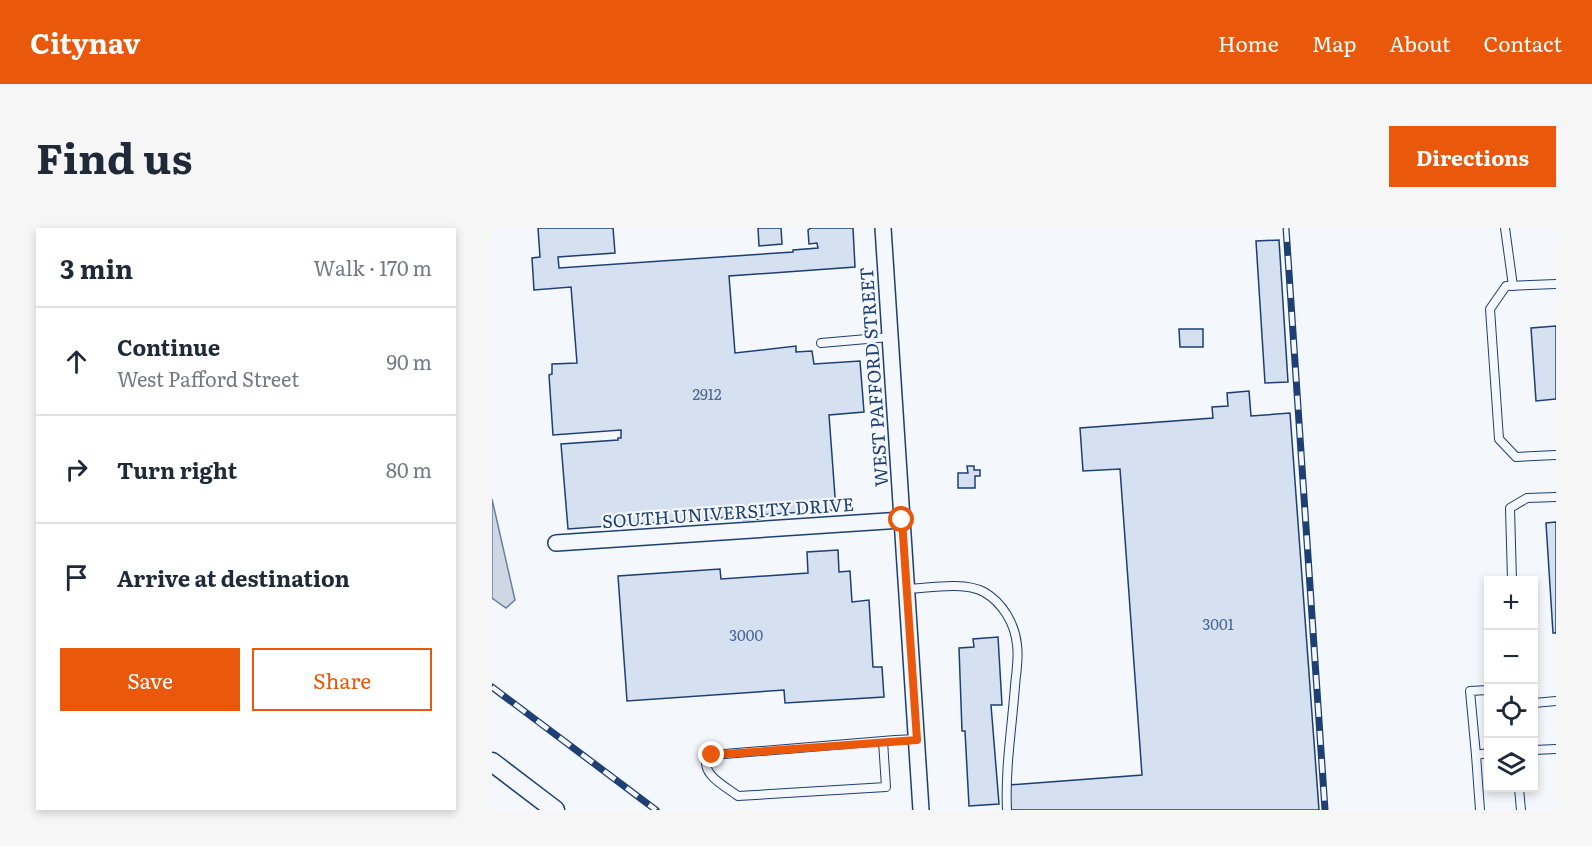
<!DOCTYPE html>
<html lang="en">
<head>
<meta charset="utf-8">
<style>
	:root { --surface:#fff; --page:#f6f6f7; --text:#1f2937; --muted:#747a83; --line:#e0e1e3; --accent:#ea580c }
	body { margin:0; font-family:Literata,serif; background:var(--page); color:var(--text) }
	.controls { position:absolute; right:18px; bottom:18px; display:grid; overflow:hidden; border-radius:0px; box-shadow:0 3px 9px #0003 }
	.controls button { width:54px; height:54px; display:grid; place-items:center; padding:0; border:0; border-bottom:2px solid var(--line); background:var(--surface); color:var(--text); font:30px sans-serif }
	.stop { position:absolute; width:18px; height:18px; margin:-14px; border:4px solid #ea580c; border-radius:50%; background:#fff }
	.stop.end { background:#ea580c; border-color:#fff; box-shadow:0 2px 6px #0008 }
	.list { margin:0; padding:0; list-style:none }
	h2 { display:flex; justify-content:space-between; align-items:center; height:78px; margin:0; padding:0 24px; font-size:26px }
	h2 small { font-size:20px; font-weight:400; color:var(--muted) }
	.list li { display:grid; grid-template-columns:39px 1fr auto; gap:18px; align-items:center; box-sizing:border-box; height:108px; padding:0 24px; border-top:2px solid var(--line) }
	.list b { display:block; font-size:22px; white-space:nowrap }
	.list p { margin:0; font-size:20px; white-space:nowrap; color:var(--muted) }
	.list em { font-size:20px; font-style:normal; color:var(--muted) }
	.actions { display:flex; gap:12px; padding:18px 24px }
	.actions a { flex:1; padding:14px 0; border:2px solid var(--accent); border-radius:0px; text-align:center; font-size:21px; color:var(--accent) }
	.actions .main { background:var(--accent); color:#fff }
	.icon { flex:none; width:33px; height:33px; fill:none; stroke:currentColor; stroke-width:2; stroke-linecap:round; stroke-linejoin:round }
	.map { position:relative; flex:none; width:1064px; height:582px; overflow:hidden; border-radius:0px }
	header { display:flex; align-items:center; gap:36px; box-sizing:border-box; height:84px; padding:0 30px; background:var(--accent); color:#fff }
	header strong { font-size:28px }
	nav { display:flex; gap:33px; margin-inline-start:auto; font-size:21px }
	.intro { display:flex; align-items:center; justify-content:space-between; box-sizing:border-box; height:144px; padding:0 36px }
	h1 { margin:0; font-size:42px }
	.button { padding:15px 27px; border-radius:0px; background:var(--accent); color:#fff; font-size:21px; font-weight:700 }
	main { display:flex; gap:36px; padding:0 36px }
	aside { flex:1; background:var(--surface); border-radius:0px; box-shadow:0 3px 9px #0003 }
	.map>svg:first-child { display:block }
	.water { fill:#cfd7e4; stroke:#687fa3; stroke-width:1.5 }
	.building { fill:#d5e0f0; stroke:#1d3f73; stroke-width:1.5 }
	.lines { fill:none; stroke-linecap:round; stroke-linejoin:round }
	.service-casing { stroke:#1d3f73; stroke-width:10 }
	.minor-casing { stroke:#1d3f73; stroke-width:18 }
	.tertiary-casing { stroke:#1d3f73; stroke-width:21 }
	.service { stroke:#f4f7fb; stroke-width:8 }
	.minor { stroke:#f4f7fb; stroke-width:15 }
	.tertiary { stroke:#f4f7fb; stroke-width:18 }
	.rail-casing { stroke:#1d3f73; stroke-width:7 }
	.rail { stroke:#f4f7fb; stroke-width:4.5; stroke-dasharray:14; stroke-linecap:butt }
	.route { stroke:#ea580c; stroke-width:8 }
	.labels { text-anchor:middle; dominant-baseline:central; stroke-width:4.5; stroke-linejoin:round; paint-order:stroke }
	.number-label { font-size:15px; fill:#4b6792 }
	.street-label { font-size:18px; fill:#1d3f73; stroke:#f4f7fb }
</style>
</head>
<body>
<header>
<strong>Citynav</strong>
<nav><a>Home</a><a>Map</a><a>About</a><a>Contact</a></nav>
</header>
<div class="intro"><h1>Find us</h1><a class="button">Directions</a></div>
<main>
<aside>
<h2>3 min<small>Walk · 170 m</small></h2>
<ul class="list">
<li><svg class="icon" aria-label="ahead" viewBox="0 0 24 24"><path d="M12 20V5M6 11l6-6 6 6"/></svg><div><b>Continue</b><p>West Pafford Street</p></div><em>90 m</em></li>
<li><svg class="icon" aria-label="right" viewBox="0 0 24 24"><path d="M7 20v-9h11M14 6l5 5-5 5"/></svg><div><b>Turn right</b></div><em>80 m</em></li>
<li><svg class="icon" aria-label="arrive" viewBox="0 0 24 24"><path d="M6 21V4h12l-3 4 3 4H6"/></svg><div><b>Arrive at destination</b></div></li>
</ul>
<div class="actions"><a class="main">Save</a><a>Share</a></div>
</aside>
<div class="map">
<svg width="1064" height="582" viewBox="0 0 1064 582">
	<rect width="100%" height="100%" fill="#f4f7fb"/>
	<!-- water -->
	<path class="water" d="M 0,271 L 23,372 L 14,380 L 0,370 Z"/>
	<!-- building -->
	<g class="building">
		<path d="M 46,0 L 121,0 L 123,25 L 66,29 L 67,40 L 301,24 L 301,22 L 326,20 L 325,15 L 317,16 L 316,2 L 319,0 L 361,0 L 363,39 L 237,48 L 243,125 L 304,118 L 304,124 L 320,123 L 322,136 L 368,133 L 372,184 L 337,187 L 344,282 L 268,287 L 268,291 L 252,292 L 252,288 L 76,301 L 69,216 L 126,212 L 126,210 L 129,210 L 129,202 L 61,207 L 57,147 L 60,146 L 60,136 L 85,135 L 79,59 L 42,62 L 40,30 L 48,29 Z"/>
		<path d="M 266,0 L 289,0 L 290,16 L 267,18 Z"/>
		<path d="M 787,12 L 796,154 L 773,155 L 764,13 Z"/>
		<path d="M 1064,98 L 1064,171 L 1044,173 L 1039,100 Z"/>
		<path d="M 687,101 L 711,101 L 711,119 L 688,119 Z"/>
		<path d="M 757,163 L 759,188 L 798,185 L 827,582 L 519,582 L 517,557 L 650,547 L 628,241 L 591,243 L 588,200 L 721,190 L 720,179 L 736,178 L 735,165 Z"/>
		<path d="M 475,238 L 482,238 L 482,242 L 488,242 L 488,248 L 483,248 L 483,260 L 466,260 L 466,245 L 476,245 Z"/>
		<path d="M 1064,294 L 1064,405 L 1061,405 L 1054,295 Z"/>
		<path d="M 346,322 L 347,344 L 358,343 L 360,374 L 377,372 L 381,439 L 390,439 L 392,469 L 293,475 L 292,462 L 135,473 L 126,348 L 228,341 L 229,351 L 316,345 L 315,324 Z"/>
		<path d="M 506,409 L 510,477 L 499,477 L 507,576 L 477,578 L 473,503 L 470,503 L 467,420 L 482,419 L 481,411 Z"/>
	</g>
	<g class="lines">
		<defs>
			<g id="service">
				<path d="M 1013,0 L 1021,58"/>
				<path d="M 1064,56 L 1014,58 L 998,81 L 1007,211 L 1024,229 L 1064,227"/>
				<path d="M 329,115 L 398,109"/>
				<path d="M 1020,352 L 1018,280 L 1035,270 L 1064,269"/>
				<path d="M 415,361 C 437,360 472,353 492,364 C 511,375 523,396 525,417 C 527,430 524,445 523,458 C 520,499 513,541 515,582"/>
				<path d="M 1042,475 L 1064,473"/>
				<path d="M 391,513 L 394,559 L 246,568 C 233,558 209,547 215,529 L 220,527 L 403,512 L 425,511"/>
				<path d="M 1042,522 L 1064,521"/>
				<path d="M 984,527 L 978,463 L 996,462"/>
				<path d="M 1027,560 L 1029,582"/>
				<path d="M 988,582 L 984,527 L 996,525"/>
			</g>
			<g id="minor">
				<path d="M 391,0 L 429,582"/>
				<path d="M 64,315 L 410,292"/>
			</g>
			<path id="tertiary" d="M 0,534 L 63,582"/>
		</defs>
		<!-- service casing -->
		<use href="#service" class="service-casing"/>
		<!-- minor casing -->
		<use href="#minor" class="minor-casing"/>
		<!-- tertiary casing -->
		<use href="#tertiary" class="tertiary-casing"/>
		<!-- service -->
		<use href="#service" class="service"/>
		<!-- minor -->
		<use href="#minor" class="minor"/>
		<!-- tertiary -->
		<use href="#tertiary" class="tertiary"/>
		<defs>
			<g id="rail">
				<path d="M 794,0 L 833,582"/>
				<path d="M 0,459 L 164,582"/>
			</g>
		</defs>
		<!-- rail casing -->
		<use href="#rail" class="rail-casing"/>
		<!-- rail -->
		<use href="#rail" class="rail"/>
	</g>
	<g class="lines">
		<!-- route -->
		<path class="route" d="M 220,527 L 425,512 L 410,292"/>
	</g>
	<g class="labels">
		<!-- number labels -->
		<g class="number-label">
			<text x="215" y="165">2912</text>
			<text x="726" y="395">3001</text>
			<text x="254" y="406">3000</text>
		</g>
		<!-- street labels -->
		<g class="street-label">
			<text transform="translate(381 149) rotate(-94)">WEST PAFFORD STREET</text>
			<text transform="translate(236 284) rotate(-4)">SOUTH UNIVERSITY DRIVE</text>
		</g>
	</g>
</svg>
<div class="controls">
<button>+</button>
<button>−</button>
<button><svg class="icon" aria-label="locate" viewBox="0 0 24 24"><circle cx="12" cy="12" r="6"/><path d="M12 2v4M12 18v4M2 12h4M18 12h4"/></svg></button>
<button><svg class="icon" aria-label="layers" viewBox="0 0 24 24"><path d="M12 4l9 5-9 5-9-5zM3 14l9 5 9-5"/></svg></button>
</div>
<div class="stop" style="left:410px;top:292px"></div>
<div class="stop end" style="left:220px;top:527px"></div>
</div>
</main>
</body>
</html>
